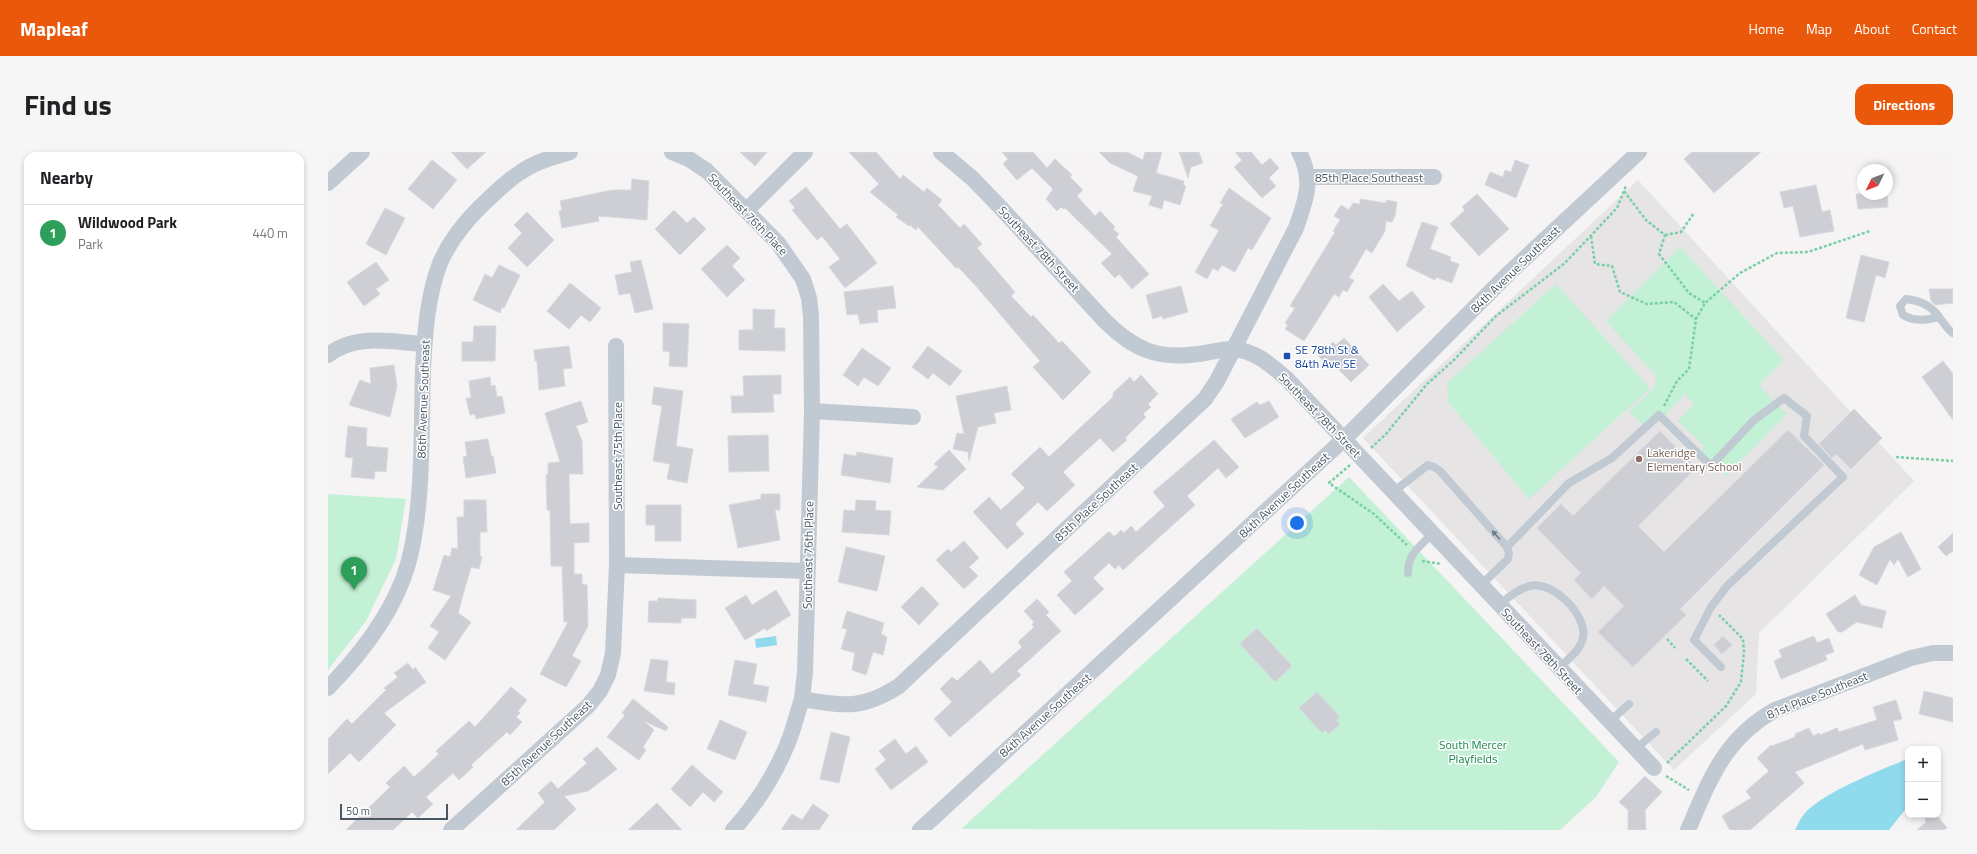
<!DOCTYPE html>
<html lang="en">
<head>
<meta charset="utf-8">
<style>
	:root { --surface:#fff; --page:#f6f6f6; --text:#202124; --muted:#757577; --line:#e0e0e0; --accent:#ea580c }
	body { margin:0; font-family:"Titillium Web",sans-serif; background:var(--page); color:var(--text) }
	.controls { position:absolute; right:12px; bottom:12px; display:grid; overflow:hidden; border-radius:8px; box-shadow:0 2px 6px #0003 }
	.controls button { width:36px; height:36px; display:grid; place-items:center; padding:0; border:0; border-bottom:1px solid var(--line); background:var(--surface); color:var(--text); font:20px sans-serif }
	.compass { position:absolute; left:1529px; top:12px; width:36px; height:36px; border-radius:50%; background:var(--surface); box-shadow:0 2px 6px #0003; rotate:227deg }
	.scale { position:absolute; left:12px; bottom:10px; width:108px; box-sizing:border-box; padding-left:4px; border:2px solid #4a5661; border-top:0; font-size:11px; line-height:14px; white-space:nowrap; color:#4a5661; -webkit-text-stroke:3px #fff; paint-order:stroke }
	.you { position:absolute; left:969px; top:371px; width:14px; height:14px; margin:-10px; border:3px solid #fff; border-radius:50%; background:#1a73e8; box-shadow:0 0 0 6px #1a73e833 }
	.badge { display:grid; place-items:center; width:26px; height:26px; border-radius:50%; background:var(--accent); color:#fff; font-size:13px; font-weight:700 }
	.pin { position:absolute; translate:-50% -33px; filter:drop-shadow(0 1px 2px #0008) }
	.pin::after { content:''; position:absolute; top:21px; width:14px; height:12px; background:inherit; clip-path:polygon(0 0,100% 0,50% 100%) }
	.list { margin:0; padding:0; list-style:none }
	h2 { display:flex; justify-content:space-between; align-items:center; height:52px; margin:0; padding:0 16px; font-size:17px }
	h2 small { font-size:13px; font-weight:400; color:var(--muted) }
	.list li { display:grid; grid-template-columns:26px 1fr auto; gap:12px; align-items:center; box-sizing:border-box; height:56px; padding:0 16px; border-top:1px solid var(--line) }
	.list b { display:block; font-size:15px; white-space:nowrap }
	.list p { margin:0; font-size:13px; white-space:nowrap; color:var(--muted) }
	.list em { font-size:13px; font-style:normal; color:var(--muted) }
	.map { position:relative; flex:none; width:1625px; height:678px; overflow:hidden; border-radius:12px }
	header { display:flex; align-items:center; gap:24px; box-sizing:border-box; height:56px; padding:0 20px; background:var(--accent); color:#fff }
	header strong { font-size:19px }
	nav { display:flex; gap:22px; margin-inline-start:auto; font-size:14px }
	.intro { display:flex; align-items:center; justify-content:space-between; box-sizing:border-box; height:96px; padding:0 24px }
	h1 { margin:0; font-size:28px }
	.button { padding:10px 18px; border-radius:12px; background:var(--accent); color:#fff; font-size:14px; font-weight:700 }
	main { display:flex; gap:24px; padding:0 24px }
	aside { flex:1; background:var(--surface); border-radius:12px; box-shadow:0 2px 6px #0003 }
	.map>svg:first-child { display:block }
	.education { fill:#e6e4e5 }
	.green { fill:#c3f1d5 }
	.water { fill:#90daee }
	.building { fill:#cdcfd5; stroke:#d7d9de }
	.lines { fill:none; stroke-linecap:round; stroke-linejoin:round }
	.path { stroke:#7ad0a6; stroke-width:2.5; stroke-dasharray:3 2; stroke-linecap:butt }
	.lane { stroke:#c1cad2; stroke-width:8 }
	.street { stroke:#c1cad2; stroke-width:16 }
	.oneway { fill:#6e7983 }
	.transit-dot { fill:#1a4fb4; stroke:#fff; stroke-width:1.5 }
	.education-dot { fill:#8d6e63; stroke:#fff; stroke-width:1.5 }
	.labels { text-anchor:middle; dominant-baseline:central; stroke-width:3; stroke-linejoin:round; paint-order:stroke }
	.street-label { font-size:12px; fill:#4a5661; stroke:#fff }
	.transit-label { font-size:12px; fill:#164399; stroke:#fff; text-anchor:start }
	.education-label { font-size:12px; fill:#785e54; stroke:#fff; text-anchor:start }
	.park-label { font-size:12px; fill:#17864f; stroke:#fff }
</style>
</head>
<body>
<header>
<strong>Mapleaf</strong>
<nav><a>Home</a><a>Map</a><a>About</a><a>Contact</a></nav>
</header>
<div class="intro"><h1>Find us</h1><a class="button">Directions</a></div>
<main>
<aside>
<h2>Nearby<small></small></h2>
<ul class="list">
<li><span class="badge" style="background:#2e9e5b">1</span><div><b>Wildwood Park</b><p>Park</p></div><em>440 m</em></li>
</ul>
</aside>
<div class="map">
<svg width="1625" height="678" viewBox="0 0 1625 678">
	<rect width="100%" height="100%" fill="#f5f3f3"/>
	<!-- education -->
	<path class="education" d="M 1310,28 L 1586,329 L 1431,481 L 1428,542 L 1346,618 L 1035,286 Z"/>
	<!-- green -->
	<g class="green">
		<path d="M 1352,95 L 1456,208 L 1432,232 L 1434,237 L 1459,262 L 1398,324 L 1373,299 L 1377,295 L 1350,269 L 1366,252 L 1357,242 L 1326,274 L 1322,275 L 1313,271 L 1301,260 L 1326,236 L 1328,224 L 1278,169 Z"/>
		<path d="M 1228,132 L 1322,236 L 1201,347 L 1120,250 L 1119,231 Z"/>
		<path d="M 1021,325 L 1291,610 L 1268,645 L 1232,678 L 633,677 Z"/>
		<path d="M 0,342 L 78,347 L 68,407 L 38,469 L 0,518 Z"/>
	</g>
	<!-- water -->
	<g class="water">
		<path d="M 448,484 L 449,493 L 428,496 L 427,487 Z"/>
		<path d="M 1580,607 L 1580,654 L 1561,678 L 1467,678 C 1471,670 1474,663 1481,657 C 1501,639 1553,617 1580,607 Z"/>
	</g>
	<!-- building -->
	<g class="building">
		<path d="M 123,0 L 158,0 L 139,17 Z"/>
		<path d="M 412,0 L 439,0 L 427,14 Z"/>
		<path d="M 521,0 L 548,0 L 572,27 L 575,23 L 596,40 L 599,36 L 614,48 L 610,53 L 632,76 L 636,72 L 654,92 L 649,96 L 687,140 L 683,144 L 703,165 L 705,163 L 731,191 L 734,189 L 763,220 L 735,248 L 705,215 L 712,209 L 648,134 L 630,115 L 628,116 L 590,75 L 588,78 L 582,73 L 581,74 L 568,65 L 570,63 L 542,40 L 551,32 Z"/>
		<path d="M 674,0 L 705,0 L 719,16 L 727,7 L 744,23 L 742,25 L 755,38 L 749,44 L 767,64 L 772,59 L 787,75 L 785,77 L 791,82 L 788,85 L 821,122 L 804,137 L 791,122 L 787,126 L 773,111 L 784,102 L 737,56 L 736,57 L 733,55 L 729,59 L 718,47 L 725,37 L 704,16 L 689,28 L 675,12 L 680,7 Z"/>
		<path d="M 771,0 L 799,0 L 815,8 L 817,0 L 834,0 L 828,21 L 856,29 L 855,33 L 858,34 L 852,53 L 836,48 L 834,57 L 821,53 L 824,44 L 805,39 L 810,24 L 782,11 Z"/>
		<path d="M 851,0 L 871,0 L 875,11 L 863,15 L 860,26 Z"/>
		<path d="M 907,0 L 923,0 L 934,13 L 942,6 L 951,16 L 941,26 L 948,34 L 934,46 L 906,15 L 914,8 Z"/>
		<path d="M 1364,0 L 1433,0 L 1386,41 L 1356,7 Z"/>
		<path d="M 104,8 L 129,28 L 105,57 L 80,37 Z"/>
		<path d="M 1187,8 L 1201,13 L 1188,46 L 1157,33 L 1162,20 L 1175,25 L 1177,18 L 1183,20 Z"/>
		<path d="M 304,27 L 321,29 L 319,68 L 270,64 L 271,69 L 234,76 L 231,59 L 234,58 L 232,49 L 284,38 L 303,38 Z"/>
		<path d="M 1488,33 L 1494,60 L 1502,58 L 1506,79 L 1472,85 L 1465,54 L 1456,56 L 1452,40 Z"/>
		<path d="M 478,35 L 512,77 L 519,72 L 549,111 L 517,136 L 501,115 L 512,107 L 494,84 L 489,88 L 464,58 L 467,56 L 461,49 Z"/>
		<path d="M 901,36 L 943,66 L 924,98 L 920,96 L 907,120 L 894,113 L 890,119 L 885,116 L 879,127 L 867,120 L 891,78 L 882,74 L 895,52 L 892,51 Z"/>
		<path d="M 1149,42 L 1181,77 L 1151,104 L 1122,72 L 1137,58 L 1134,55 Z"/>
		<path d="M 1528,42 L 1559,42 L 1560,55 L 1530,57 Z"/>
		<path d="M 1032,47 L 1058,51 L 1058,48 L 1069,50 L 1067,64 L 1064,70 L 1058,69 L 1057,79 L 1044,101 L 1038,97 L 1021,126 L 1026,128 L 1019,140 L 1015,138 L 1011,145 L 1006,142 L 976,189 L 957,177 L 960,173 L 957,171 L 967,156 L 962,154 L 1007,80 L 1005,79 L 1012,68 L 1006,64 L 1013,53 L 1021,58 L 1025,51 L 1032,52 Z"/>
		<path d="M 57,56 L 77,66 L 58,103 L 38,92 Z"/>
		<path d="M 346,58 L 359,71 L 366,65 L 378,77 L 352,103 L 327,77 Z"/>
		<path d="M 199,60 L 226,88 L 199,115 L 180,96 L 194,81 L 186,73 Z"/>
		<path d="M 1094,70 L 1110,75 L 1102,97 L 1123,105 L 1122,109 L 1131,112 L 1124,131 L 1108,125 L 1107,128 L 1078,114 Z"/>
		<path d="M 399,93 L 412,106 L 404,114 L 417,128 L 399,145 L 373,117 Z"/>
		<path d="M 1533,103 L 1561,110 L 1557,126 L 1548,123 L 1536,170 L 1518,166 Z"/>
		<path d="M 313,108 L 325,157 L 307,161 L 302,141 L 291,143 L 287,123 L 304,120 L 302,110 Z"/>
		<path d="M 48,110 L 61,128 L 48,137 L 52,142 L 36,154 L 19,130 Z"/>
		<path d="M 171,113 L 192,123 L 176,156 L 174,155 L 172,161 L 145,148 L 157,122 L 164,126 Z"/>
		<path d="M 242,131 L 273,156 L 262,170 L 253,163 L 241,177 L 219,159 Z"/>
		<path d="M 1055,132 L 1071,149 L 1084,139 L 1097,155 L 1069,180 L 1041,145 Z"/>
		<path d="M 565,134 L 568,156 L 549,158 L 550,170 L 532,172 L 530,162 L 519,163 L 516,140 Z"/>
		<path d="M 853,134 L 860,160 L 835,167 L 834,164 L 825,167 L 818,143 Z"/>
		<path d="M 1601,137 L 1625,137 L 1625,151 L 1607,153 L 1603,149 Z"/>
		<path d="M 425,157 L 447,158 L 446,176 L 457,176 L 457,199 L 411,198 L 411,178 L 425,178 Z"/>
		<path d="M 335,171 L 361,172 L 359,215 L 341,214 L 342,200 L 335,199 Z"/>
		<path d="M 146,174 L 168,174 L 167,209 L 134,209 L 134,190 L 145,190 Z"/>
		<path d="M 1016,186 L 1041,213 L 1023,230 L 1007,214 L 1003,218 L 990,203 L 1005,190 L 1008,193 Z"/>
		<path d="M 241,194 L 244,216 L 235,217 L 237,234 L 211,238 L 209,209 L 207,209 L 206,198 Z"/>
		<path d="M 600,194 L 634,219 L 622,234 L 605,221 L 600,227 L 584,215 Z"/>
		<path d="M 534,196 L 563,216 L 550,234 L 536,225 L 530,234 L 515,223 Z"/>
		<path d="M 1615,209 L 1625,222 L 1625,268 L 1594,225 Z"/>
		<path d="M 66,213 L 69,234 L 62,265 L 21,253 L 32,228 L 43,232 L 42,216 Z"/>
		<path d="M 453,223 L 453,242 L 445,242 L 446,260 L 404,261 L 403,244 L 416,244 L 415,224 Z"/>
		<path d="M 813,223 L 830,242 L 820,252 L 823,255 L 815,262 L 818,265 L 797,286 L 799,288 L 785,300 L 772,286 L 735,320 L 747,333 L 719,359 L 710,350 L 687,372 L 696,382 L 679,397 L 645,360 L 661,345 L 673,358 L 697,336 L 683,322 L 712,295 L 721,305 L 785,245 L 785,241 L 802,225 L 806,230 Z"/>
		<path d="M 162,225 L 163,234 L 167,233 L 169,245 L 174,244 L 177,261 L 148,267 L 147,262 L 142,263 L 138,246 L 143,246 L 141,229 Z"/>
		<path d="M 679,234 L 683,258 L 666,261 L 668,271 L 650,275 L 641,309 L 640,300 L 625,297 L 629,281 L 636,282 L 628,244 Z"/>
		<path d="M 326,235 L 355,239 L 348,294 L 365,297 L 359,331 L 339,327 L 342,312 L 325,309 L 334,254 L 324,252 Z"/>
		<path d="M 253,249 L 260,270 L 248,274 L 254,289 L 255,322 L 241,322 L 242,372 L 261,371 L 261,390 L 246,391 L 246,422 L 254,422 L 254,432 L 259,433 L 260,474 L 244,504 L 253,509 L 238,535 L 212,522 L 240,470 L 236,470 L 234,414 L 223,414 L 222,358 L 219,358 L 218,323 L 220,323 L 220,311 L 232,310 L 217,261 Z"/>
		<path d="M 941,249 L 951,265 L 917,286 L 903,267 L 929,250 L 932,253 Z"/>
		<path d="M 1526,257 L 1554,286 L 1523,317 L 1508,302 L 1504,306 L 1491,292 Z"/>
		<path d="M 20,274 L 39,276 L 38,294 L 60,296 L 58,320 L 47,319 L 46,327 L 23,325 L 25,306 L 17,305 Z"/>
		<path d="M 1460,278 L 1496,313 L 1352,457 L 1358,463 L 1305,515 L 1270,480 L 1296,454 L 1276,434 L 1264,447 L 1246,428 L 1253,421 L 1209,376 L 1233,352 L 1245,364 L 1332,279 L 1368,316 L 1310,374 L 1336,400 Z"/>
		<path d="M 440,283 L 441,319 L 401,320 L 400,284 Z"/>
		<path d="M 160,287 L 163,304 L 165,304 L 168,321 L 138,326 L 135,305 L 139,304 L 137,290 Z"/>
		<path d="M 886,288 L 911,315 L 898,326 L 890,316 L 859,344 L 867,353 L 795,418 L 791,413 L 787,417 L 781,411 L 765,426 L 776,437 L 747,463 L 729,443 L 744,429 L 736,420 L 779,381 L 782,380 L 785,384 L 788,383 L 793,378 L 796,381 L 803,374 L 808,380 L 837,354 L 825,340 Z"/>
		<path d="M 621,298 L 638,317 L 615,338 L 589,335 L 610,315 L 606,312 Z"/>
		<path d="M 529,300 L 565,306 L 562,331 L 513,323 L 516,302 L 528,304 Z"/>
		<path d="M 433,342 L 452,342 L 452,358 L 447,358 L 452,388 L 410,396 L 401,353 L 433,347 Z"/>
		<path d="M 136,348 L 158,348 L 159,380 L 152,380 L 152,404 L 154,405 L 151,417 L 143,415 L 130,461 L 143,470 L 117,508 L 100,496 L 111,480 L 102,474 L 123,444 L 105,438 L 116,403 L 122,405 L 124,396 L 130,397 L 129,365 L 136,365 Z"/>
		<path d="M 528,348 L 548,349 L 547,358 L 563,359 L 561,383 L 514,380 L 516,358 L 527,359 Z"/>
		<path d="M 318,353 L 353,353 L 353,389 L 327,389 L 327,373 L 318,373 Z"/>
		<path d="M 1573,380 L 1593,417 L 1580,425 L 1570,407 L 1566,413 L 1562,407 L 1549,433 L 1531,423 L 1546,395 Z"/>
		<path d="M 1625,381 L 1625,399 L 1618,404 L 1610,395 Z"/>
		<path d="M 636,389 L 651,406 L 641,415 L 650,424 L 636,437 L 608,408 L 620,397 L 623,400 Z"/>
		<path d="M 518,395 L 557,404 L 549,439 L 510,430 Z"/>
		<path d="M 594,434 L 611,452 L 591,473 L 573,455 Z"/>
		<path d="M 448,438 L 463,463 L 438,479 L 437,476 L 417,488 L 397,456 L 418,443 L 424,453 Z"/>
		<path d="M 1527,443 L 1533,453 L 1558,459 L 1554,476 L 1529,470 L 1514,480 L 1510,480 L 1498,462 Z"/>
		<path d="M 330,446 L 368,448 L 368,466 L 353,466 L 353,471 L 320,470 L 321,449 L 330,449 Z"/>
		<path d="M 709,447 L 721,460 L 718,463 L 733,479 L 689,519 L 693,523 L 622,585 L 606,567 L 624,550 L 612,537 L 624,525 L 629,529 L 652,508 L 664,522 L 694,495 L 690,490 L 706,475 L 704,473 L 706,470 L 696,459 Z"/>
		<path d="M 519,459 L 556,471 L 553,482 L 559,485 L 555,503 L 545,500 L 538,523 L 524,518 L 527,501 L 513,497 L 519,477 L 514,476 Z"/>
		<path d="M 929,476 L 964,514 L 947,530 L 912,492 Z"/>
		<path d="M 1395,484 L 1404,493 L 1394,502 L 1386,493 Z"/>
		<path d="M 1486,484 L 1489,491 L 1501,486 L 1506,500 L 1497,503 L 1499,508 L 1453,527 L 1446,509 L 1454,505 L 1451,498 Z"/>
		<path d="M 323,507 L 340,509 L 338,530 L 347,531 L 346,543 L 316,539 Z"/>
		<path d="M 407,508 L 429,512 L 425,532 L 441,535 L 438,550 L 400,543 Z"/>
		<path d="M 80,511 L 85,518 L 87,515 L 98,530 L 56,561 L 68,573 L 31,610 L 22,601 L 0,622 L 0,587 L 19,567 L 24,572 L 58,538 L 56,536 L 70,525 L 66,521 Z"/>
		<path d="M 183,535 L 199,548 L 190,559 L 192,561 L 188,565 L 194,570 L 182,583 L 179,580 L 143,613 L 145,615 L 131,628 L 125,621 L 98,645 L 105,652 L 90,666 L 84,660 L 65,678 L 18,678 L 62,635 L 58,631 L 76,614 L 86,625 L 111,602 L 108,599 L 141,569 L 147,575 Z"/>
		<path d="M 1596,539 L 1625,546 L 1625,570 L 1591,562 Z"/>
		<path d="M 989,540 L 1012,565 L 1008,568 L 1012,572 L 1001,582 L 997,578 L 994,581 L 971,556 Z"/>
		<path d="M 305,547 L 340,575 L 338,579 L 316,569 L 326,578 L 315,595 L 318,598 L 311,608 L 279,585 L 297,563 L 294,561 Z"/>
		<path d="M 1568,548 L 1574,567 L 1565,569 L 1570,588 L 1537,598 L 1535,592 L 1467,620 L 1476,631 L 1422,678 L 1402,678 L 1394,664 L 1423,646 L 1418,639 L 1441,619 L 1429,606 L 1443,593 L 1444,594 L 1467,585 L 1467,582 L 1481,576 L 1485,584 L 1491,581 L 1492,583 L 1509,576 L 1511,580 L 1549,568 L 1545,555 Z"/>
		<path d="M 392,568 L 419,580 L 407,608 L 379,597 Z"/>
		<path d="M 503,580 L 522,585 L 511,631 L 492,627 Z"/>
		<path d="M 567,587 L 578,602 L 588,594 L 600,610 L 563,638 L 547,617 L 558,608 L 551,599 Z"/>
		<path d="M 269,595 L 289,617 L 260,639 L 236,644 L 248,657 L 226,678 L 188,678 L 217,650 L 210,641 L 223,629 L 230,637 L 259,611 L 255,607 Z"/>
		<path d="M 364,613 L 395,640 L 386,650 L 375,640 L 362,655 L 343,637 Z"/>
		<path d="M 1317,624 L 1334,640 L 1317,658 L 1318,678 L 1300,678 L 1300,658 L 1291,650 Z"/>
		<path d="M 329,651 L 354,678 L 300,678 Z"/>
		<path d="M 485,652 L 501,663 L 491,678 L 453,678 L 464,662 L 474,668 Z"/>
		<path d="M 1601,663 L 1608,663 L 1621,678 L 1589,678 L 1598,670 L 1597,667 Z"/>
	</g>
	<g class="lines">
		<!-- path -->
		<g class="path">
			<path d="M 1296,39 L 1318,68 L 1337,83 L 1331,102 L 1361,141 L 1377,151"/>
			<path d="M 1337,83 L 1353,80 L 1366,61"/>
			<path d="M 1263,84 L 1267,112 L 1284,114 L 1292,140 L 1319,152 L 1346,150 L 1368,167"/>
			<path d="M 1336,254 L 1349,229 L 1361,217 L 1368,167 L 1377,151 L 1412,121 L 1449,101 L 1480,100 L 1542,79"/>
			<path d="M 1043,296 L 1058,282 L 1099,232 L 1126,208 L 1168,164 L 1237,111 L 1289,56 L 1298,34"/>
			<path d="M 1568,305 L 1625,309"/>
			<path d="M 1022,313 L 1001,331 L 1046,362 L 1079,393"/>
			<path d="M 1094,409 L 1113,412"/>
			<path d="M 1339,487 L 1347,496"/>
			<path d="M 1358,507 L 1380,529"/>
			<path d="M 1339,611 L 1398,554 L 1413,530 L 1416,500 L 1415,487 L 1391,463"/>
			<path d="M 1338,624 L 1361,638"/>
		</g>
		<!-- lane -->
		<g class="lane">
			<path d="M 1611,165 C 1598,168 1587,170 1575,163 L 1572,154 L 1578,147 C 1595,149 1605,155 1614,169 C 1618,174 1620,178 1625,181"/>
			<path d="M 1065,340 L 1100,313 L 1106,315 L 1112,319 L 1179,395 L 1181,402 L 1180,407 L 1153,433"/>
			<path d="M 1179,395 L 1241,331 L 1284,306 L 1331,263 L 1383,314 L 1426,268 L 1456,246 L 1479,264 L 1476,284 L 1515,325 L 1399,434 L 1383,455 L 1366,488 L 1393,515"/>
			<path d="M 1080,421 C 1079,403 1093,393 1104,382"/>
			<path d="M 1171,453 C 1181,445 1190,437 1202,434 C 1225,428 1260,464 1255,486 C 1252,499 1239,508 1230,517"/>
			<path d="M 1281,570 L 1301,552"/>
			<path d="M 1307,597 L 1328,580"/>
		</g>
		<!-- street -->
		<g class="street">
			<path d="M 344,0 L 361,7 L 379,19 L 450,91 L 475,127 L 481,146 L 483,164 L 484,259 L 585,265"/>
			<path d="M 613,0 L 644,26 L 672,55 L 776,168 C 805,197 829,208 870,202 C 881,201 895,196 906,197 C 928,199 944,214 959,227 L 1326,616"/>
			<path d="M 980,25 L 1106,25"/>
			<path d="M 0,31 L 34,0"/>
			<path d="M 419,58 L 477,0"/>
			<path d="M 0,203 C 28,181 63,190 96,192"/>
			<path d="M 289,413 L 479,419"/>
			<path d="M 0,536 C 33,502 67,458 80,412 C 96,355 93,277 95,217 C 97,182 99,145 112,111 C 121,90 136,71 152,55 C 165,43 178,29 193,20 C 207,10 226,5 242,0"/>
			<path d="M 474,547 L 477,520 L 484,259"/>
			<path d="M 123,678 L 260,554 L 272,539 L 280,523 L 285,501 L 289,413 L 288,194"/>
			<path d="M 405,678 C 426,655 443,629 456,600 C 464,584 468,565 474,547 C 516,554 534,558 571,534 L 877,247 L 889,229 L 968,76 C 978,48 986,28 971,0"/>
			<path d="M 592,678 L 1015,288 L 1181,121 L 1311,0"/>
			<path d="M 1360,678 C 1382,627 1396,587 1447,558 L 1583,506 L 1605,501 L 1625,501"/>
		</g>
	</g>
	<!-- one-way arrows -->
	<defs><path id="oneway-solid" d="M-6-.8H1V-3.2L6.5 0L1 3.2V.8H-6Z"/></defs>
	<use class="oneway" href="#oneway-solid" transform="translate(1168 383) rotate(-132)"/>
	<!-- markers -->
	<rect class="transit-dot" x="955" y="200" width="8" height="8" rx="2"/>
	<circle class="education-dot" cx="1311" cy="307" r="4"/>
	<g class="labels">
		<!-- street labels -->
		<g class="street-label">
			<text x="1041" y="25">85th Place Southeast</text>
			<text transform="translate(420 62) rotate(46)">Southeast 76th Place</text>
			<text transform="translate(711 97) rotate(47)">Southeast 78th Street</text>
			<text transform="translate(1187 117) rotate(-44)">84th Avenue Southeast</text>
			<text transform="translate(95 247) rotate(-88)">86th Avenue Southeast</text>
			<text transform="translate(992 263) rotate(46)">Southeast 78th Street</text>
			<text transform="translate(289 304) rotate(-90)">Southeast 75th Place</text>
			<text transform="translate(956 343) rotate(-43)">84th Avenue Southeast</text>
			<text transform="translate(768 350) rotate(-43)">85th Place Southeast</text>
			<text transform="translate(480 403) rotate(-89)">Southeast 76th Place</text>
			<text transform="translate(1214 499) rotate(47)">Southeast 78th Street</text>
			<text transform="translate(1489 543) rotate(-22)">81st Place Southeast</text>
			<text transform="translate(717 563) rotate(-42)">84th Avenue Southeast</text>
			<text transform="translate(218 591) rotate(-43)">85th Avenue Southeast</text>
		</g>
		<!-- transit labels -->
		<g class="transit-label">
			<text x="967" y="197">SE 78th St &amp;<tspan x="967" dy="14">84th Ave SE</tspan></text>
		</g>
		<!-- education labels -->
		<g class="education-label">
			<text x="1319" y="300">Lakeridge<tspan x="1319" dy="14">Elementary School</tspan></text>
		</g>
		<!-- park labels -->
		<g class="park-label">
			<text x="1145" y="592">South Mercer<tspan x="1145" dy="14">Playfields</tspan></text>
		</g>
	</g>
</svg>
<div class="controls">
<button>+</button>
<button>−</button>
</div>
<svg class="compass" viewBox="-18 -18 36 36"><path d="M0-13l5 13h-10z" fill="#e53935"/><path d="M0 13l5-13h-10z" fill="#757577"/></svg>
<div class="scale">50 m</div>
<div class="you"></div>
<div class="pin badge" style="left:26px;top:438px;background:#2e9e5b">1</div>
</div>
</main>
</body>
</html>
